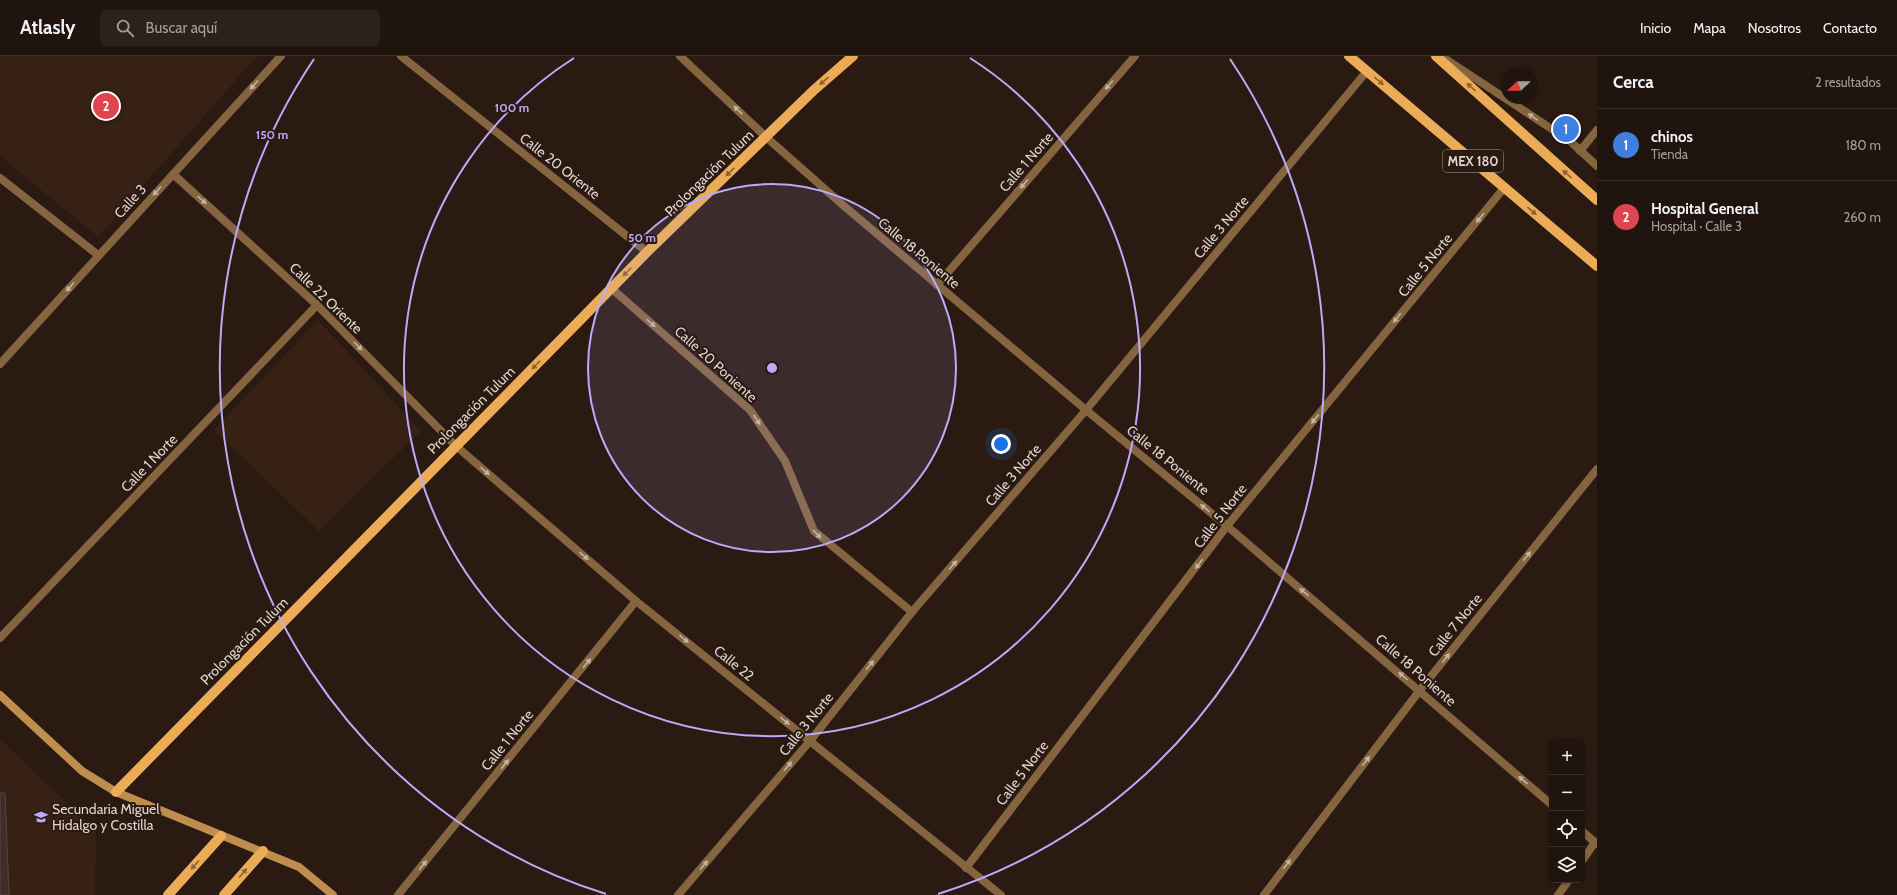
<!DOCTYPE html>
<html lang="es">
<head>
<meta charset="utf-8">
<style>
	:root { --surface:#20140e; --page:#2d211c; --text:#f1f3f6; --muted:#a29e9e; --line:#3d332e; --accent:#baaaf7 }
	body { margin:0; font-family:Cabin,sans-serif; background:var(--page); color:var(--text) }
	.controls { position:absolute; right:12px; bottom:12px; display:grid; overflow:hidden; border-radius:6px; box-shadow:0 1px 3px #0004 }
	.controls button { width:36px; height:36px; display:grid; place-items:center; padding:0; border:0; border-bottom:1px solid var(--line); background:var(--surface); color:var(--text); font:20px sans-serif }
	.compass { position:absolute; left:1501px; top:12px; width:36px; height:36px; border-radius:50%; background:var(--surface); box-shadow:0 1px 3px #0004; rotate:248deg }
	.you { position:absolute; left:1001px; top:388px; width:14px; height:14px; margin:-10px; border:3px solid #fff; border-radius:50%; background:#1a73e8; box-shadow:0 0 0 6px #1a73e833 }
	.badge { display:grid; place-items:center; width:26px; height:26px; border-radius:50%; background:var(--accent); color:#fff; font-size:13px; font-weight:700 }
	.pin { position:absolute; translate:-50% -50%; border:2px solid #fff; box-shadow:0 1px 4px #0006 }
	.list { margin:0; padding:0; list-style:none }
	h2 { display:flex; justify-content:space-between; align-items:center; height:52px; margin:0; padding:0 16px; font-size:17px }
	h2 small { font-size:13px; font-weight:400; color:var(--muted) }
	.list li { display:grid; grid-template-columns:26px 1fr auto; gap:12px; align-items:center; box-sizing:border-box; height:72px; padding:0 16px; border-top:1px solid var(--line) }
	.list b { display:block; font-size:15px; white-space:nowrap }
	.list p { margin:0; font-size:13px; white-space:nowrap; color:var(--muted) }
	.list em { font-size:13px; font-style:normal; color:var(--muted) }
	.icon { flex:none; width:22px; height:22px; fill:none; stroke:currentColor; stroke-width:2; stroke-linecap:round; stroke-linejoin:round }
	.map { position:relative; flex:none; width:1597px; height:839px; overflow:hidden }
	header { display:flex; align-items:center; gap:24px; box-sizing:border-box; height:56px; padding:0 20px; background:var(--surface); border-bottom:1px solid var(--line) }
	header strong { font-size:19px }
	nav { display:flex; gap:22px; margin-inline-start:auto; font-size:14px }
	.search { width:280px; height:36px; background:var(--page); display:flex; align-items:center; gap:10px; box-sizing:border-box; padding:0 14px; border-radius:6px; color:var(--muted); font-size:15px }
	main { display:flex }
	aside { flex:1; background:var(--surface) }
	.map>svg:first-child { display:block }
	.built { fill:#372115 }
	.building { fill:#402c2a; stroke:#594441 }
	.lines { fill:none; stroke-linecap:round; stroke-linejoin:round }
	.minor { stroke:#84653f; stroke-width:8 }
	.tertiary { stroke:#84653f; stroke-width:8 }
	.secondary { stroke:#bf8d4d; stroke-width:8 }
	.primary { stroke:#ecac57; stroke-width:10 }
	.oneway { fill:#8b6334 }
	.oneway2 { fill:#c4b3a3 }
	.ring { fill:none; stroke:#baaaf7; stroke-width:2 }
	.labels { text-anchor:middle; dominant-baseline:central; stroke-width:4; stroke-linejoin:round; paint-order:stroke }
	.shield { fill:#2a1a12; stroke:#a99c96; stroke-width:1 }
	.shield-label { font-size:13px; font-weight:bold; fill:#dfd4ce }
	.street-label { font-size:14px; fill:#dfd4ce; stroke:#2a1a12 }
	.poi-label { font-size:14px; fill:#dfd4ce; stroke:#2a1a12; text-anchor:start }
	.centre { fill:#baaaf7; stroke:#2a1a12; stroke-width:2 }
	.ring-label { font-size:12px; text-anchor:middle; font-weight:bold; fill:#baaaf7; stroke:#2a1a12; stroke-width:4; stroke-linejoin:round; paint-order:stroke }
</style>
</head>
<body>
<header>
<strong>Atlasly</strong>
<div class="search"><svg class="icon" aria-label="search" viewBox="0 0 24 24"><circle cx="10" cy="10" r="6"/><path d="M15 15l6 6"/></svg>Buscar aquí</div>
<nav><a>Inicio</a><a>Mapa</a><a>Nosotros</a><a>Contacto</a></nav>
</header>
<main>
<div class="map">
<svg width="1597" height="839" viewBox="0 0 1597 839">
	<rect width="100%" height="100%" fill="#2a1a12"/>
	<!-- built -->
	<g class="built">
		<path d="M 0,0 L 257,0 L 98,181 L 0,100 Z"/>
		<path d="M 318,264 L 421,375 L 319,475 L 214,374 Z"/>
		<path d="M 0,683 L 96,775 L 95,839 L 0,839 Z"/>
	</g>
	<!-- building -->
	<path class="building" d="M 0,737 L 5,737 L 9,839 L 0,839 Z"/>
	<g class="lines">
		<!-- minor -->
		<g class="minor">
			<path d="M 401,0 L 647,196"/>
			<path d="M 680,0 L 766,81 L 844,150 L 1086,354 L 1227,470 L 1552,749"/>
			<path d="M 1580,95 L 1597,74"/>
			<path d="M 173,118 L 317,249 L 456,390 L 636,545 L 1001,839"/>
			<path d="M 0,122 L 98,199"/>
			<path d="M 937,229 L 1135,0"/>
			<path d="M 611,232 L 750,354 L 785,405 L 814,475 L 912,556"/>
			<path d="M 0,308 L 281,0"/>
			<path d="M 0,582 L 317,249"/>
			<path d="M 1582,775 L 1597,788"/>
			<path d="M 1582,805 L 1595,786"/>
			<path d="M 966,812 L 1227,470 L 1504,132"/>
			<path d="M 398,839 L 636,545"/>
			<path d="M 678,839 L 810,685 L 912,556 L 1086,354 L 1367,15"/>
			<path d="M 1264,839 L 1420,634 L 1597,413"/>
			<path d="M 1558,839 L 1569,824"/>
		</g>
		<!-- tertiary -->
		<path class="tertiary" d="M 1441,0 L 1570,85 L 1597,110"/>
		<!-- secondary -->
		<path class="secondary" d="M 0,639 L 82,715 L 116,736 L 299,811 L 333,839"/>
		<!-- primary -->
		<g class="primary">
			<path d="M 1349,0 L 1597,210"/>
			<path d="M 1436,0 L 1597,144"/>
			<path d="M 116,736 L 647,196 L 814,34 L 853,0"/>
			<path d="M 168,839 L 221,780"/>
			<path d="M 224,839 L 263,795"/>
		</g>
	</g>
	<!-- one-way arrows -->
	<defs><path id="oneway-solid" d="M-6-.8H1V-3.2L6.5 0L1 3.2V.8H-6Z"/></defs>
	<g class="oneway">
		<use href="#oneway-solid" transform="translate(824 25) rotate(139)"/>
		<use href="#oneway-solid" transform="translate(1379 25) rotate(40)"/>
		<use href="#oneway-solid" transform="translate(1471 31) rotate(-138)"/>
		<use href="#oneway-solid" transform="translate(730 116) rotate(136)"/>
		<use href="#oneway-solid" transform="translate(1567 118) rotate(-139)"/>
		<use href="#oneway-solid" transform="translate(1532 155) rotate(40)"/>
		<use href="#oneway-solid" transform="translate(627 216) rotate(135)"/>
		<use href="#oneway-solid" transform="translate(536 309) rotate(135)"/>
		<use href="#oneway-solid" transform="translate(195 809) rotate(132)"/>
		<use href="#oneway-solid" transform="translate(243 817) rotate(-49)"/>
	</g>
	<g class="oneway2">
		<use href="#oneway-solid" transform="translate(254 29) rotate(132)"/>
		<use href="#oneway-solid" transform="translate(1109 29) rotate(131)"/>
		<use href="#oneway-solid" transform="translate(738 54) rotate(-136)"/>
		<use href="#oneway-solid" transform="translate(1533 61) rotate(-146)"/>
		<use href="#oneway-solid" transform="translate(1024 128) rotate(131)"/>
		<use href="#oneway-solid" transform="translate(157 135) rotate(132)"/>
		<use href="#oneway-solid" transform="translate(202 144) rotate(42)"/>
		<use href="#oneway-solid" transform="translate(1480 162) rotate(129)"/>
		<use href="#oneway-solid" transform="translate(70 231) rotate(132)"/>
		<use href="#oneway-solid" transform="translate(1397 262) rotate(129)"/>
		<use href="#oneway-solid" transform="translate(651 267) rotate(41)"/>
		<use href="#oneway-solid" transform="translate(358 290) rotate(45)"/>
		<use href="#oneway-solid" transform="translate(1315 363) rotate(129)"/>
		<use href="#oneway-solid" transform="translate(757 364) rotate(56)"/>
		<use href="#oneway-solid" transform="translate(485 415) rotate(41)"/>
		<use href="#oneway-solid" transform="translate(1205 452) rotate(-141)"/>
		<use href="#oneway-solid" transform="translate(817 478) rotate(45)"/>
		<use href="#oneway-solid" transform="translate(584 500) rotate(41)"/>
		<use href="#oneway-solid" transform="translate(1527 500) rotate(-51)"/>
		<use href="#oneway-solid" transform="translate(1199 508) rotate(127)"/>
		<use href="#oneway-solid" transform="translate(953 509) rotate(-49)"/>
		<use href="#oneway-solid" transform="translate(1304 536) rotate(-140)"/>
		<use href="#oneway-solid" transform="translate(684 583) rotate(39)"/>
		<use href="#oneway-solid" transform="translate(1446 602) rotate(-51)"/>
		<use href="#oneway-solid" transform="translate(587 607) rotate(-51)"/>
		<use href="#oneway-solid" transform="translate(870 609) rotate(-51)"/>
		<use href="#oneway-solid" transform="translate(1403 620) rotate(-140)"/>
		<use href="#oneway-solid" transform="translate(785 665) rotate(39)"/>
		<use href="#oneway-solid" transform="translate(1366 705) rotate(-53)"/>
		<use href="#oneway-solid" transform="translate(505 708) rotate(-51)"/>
		<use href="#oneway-solid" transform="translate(788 710) rotate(-50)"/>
		<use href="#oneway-solid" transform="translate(1523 724) rotate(-139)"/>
		<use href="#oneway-solid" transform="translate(1287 808) rotate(-53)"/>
		<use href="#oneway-solid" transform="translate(423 809) rotate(-51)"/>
		<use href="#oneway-solid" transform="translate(704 809) rotate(-50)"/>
	</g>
	<!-- distance rings -->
	<circle cx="772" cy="312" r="184" fill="#baaaf7" fill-opacity=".12"/>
	<g class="ring">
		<circle cx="772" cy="312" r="184"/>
		<path d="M970 2A368 368 0 1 1 574 2"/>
		<path d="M606 838A552 552 0 0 1 314 3M1230 3A552 552 0 0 1 938 838"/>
	</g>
	<!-- icons -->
	<defs>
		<symbol id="school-bare" viewBox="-9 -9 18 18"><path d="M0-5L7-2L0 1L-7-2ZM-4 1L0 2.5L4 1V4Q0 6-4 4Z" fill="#baaaf7" stroke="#2a1a12" stroke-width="2.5" paint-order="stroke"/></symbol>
	</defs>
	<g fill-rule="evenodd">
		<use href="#school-bare" x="31" y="751" width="20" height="20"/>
	</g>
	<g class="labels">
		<!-- shield labels -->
		<rect class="shield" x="1443" y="94" width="60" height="22" rx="3"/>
		<g class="shield-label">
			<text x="1473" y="105">MEX 180</text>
		</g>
		<!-- street labels -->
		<g class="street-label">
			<text transform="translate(1026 106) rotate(-49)">Calle 1 Norte</text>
			<text transform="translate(560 110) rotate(38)">Calle 20 Oriente</text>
			<text transform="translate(709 117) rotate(-44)">Prolongación Tulum</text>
			<text transform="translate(130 145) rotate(-48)">Calle 3</text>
			<text transform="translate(1221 171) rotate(-50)">Calle 3 Norte</text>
			<text transform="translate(919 197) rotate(40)">Calle 18 Poniente</text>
			<text transform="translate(1425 209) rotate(-51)">Calle 5 Norte</text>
			<text transform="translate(326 242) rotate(44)">Calle 22 Oriente</text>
			<text transform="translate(716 308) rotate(42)">Calle 20 Poniente</text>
			<text transform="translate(471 354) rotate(-45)">Prolongación Tulum</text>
			<text transform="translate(1168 404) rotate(39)">Calle 18 Poniente</text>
			<text transform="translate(149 407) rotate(-46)">Calle 1 Norte</text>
			<text transform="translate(1013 419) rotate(-49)">Calle 3 Norte</text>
			<text transform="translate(1220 460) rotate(-52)">Calle 5 Norte</text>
			<text transform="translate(1455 569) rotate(-51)">Calle 7 Norte</text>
			<text transform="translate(244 585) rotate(-45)">Prolongación Tulum</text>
			<text transform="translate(734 607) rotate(39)">Calle 22</text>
			<text transform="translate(1416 614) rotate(41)">Calle 18 Poniente</text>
			<text transform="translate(806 668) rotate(-51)">Calle 3 Norte</text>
			<text transform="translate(507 684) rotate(-51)">Calle 1 Norte</text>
			<text transform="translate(1022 717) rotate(-53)">Calle 5 Norte</text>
		</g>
		<!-- poi labels -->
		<g class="poi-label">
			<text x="52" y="753">Secundaria Miguel<tspan x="52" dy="16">Hidalgo y Costilla</tspan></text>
		</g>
	</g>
	<circle cx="772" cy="312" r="6" class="centre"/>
	<g class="ring-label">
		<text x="512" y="56">100 m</text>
		<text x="272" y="83">150 m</text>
		<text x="642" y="186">50 m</text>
	</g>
</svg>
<div class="controls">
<button>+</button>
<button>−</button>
<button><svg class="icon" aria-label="locate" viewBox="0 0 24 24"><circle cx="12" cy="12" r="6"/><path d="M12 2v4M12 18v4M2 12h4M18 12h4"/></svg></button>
<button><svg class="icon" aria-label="layers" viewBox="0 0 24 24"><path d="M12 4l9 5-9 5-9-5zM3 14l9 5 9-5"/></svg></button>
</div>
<svg class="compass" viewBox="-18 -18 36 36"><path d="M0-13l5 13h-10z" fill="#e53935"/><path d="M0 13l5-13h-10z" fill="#a29e9e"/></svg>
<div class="you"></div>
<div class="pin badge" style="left:1566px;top:73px;background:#3f7fe0">1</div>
<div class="pin badge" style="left:106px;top:50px;background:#e0444e">2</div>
</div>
<aside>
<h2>Cerca<small>2 resultados</small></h2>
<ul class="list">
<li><span class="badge" style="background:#3f7fe0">1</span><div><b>chinos</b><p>Tienda</p></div><em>180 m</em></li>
<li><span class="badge" style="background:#e0444e">2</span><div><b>Hospital General</b><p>Hospital · Calle 3</p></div><em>260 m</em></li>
</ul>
</aside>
</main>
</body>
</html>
